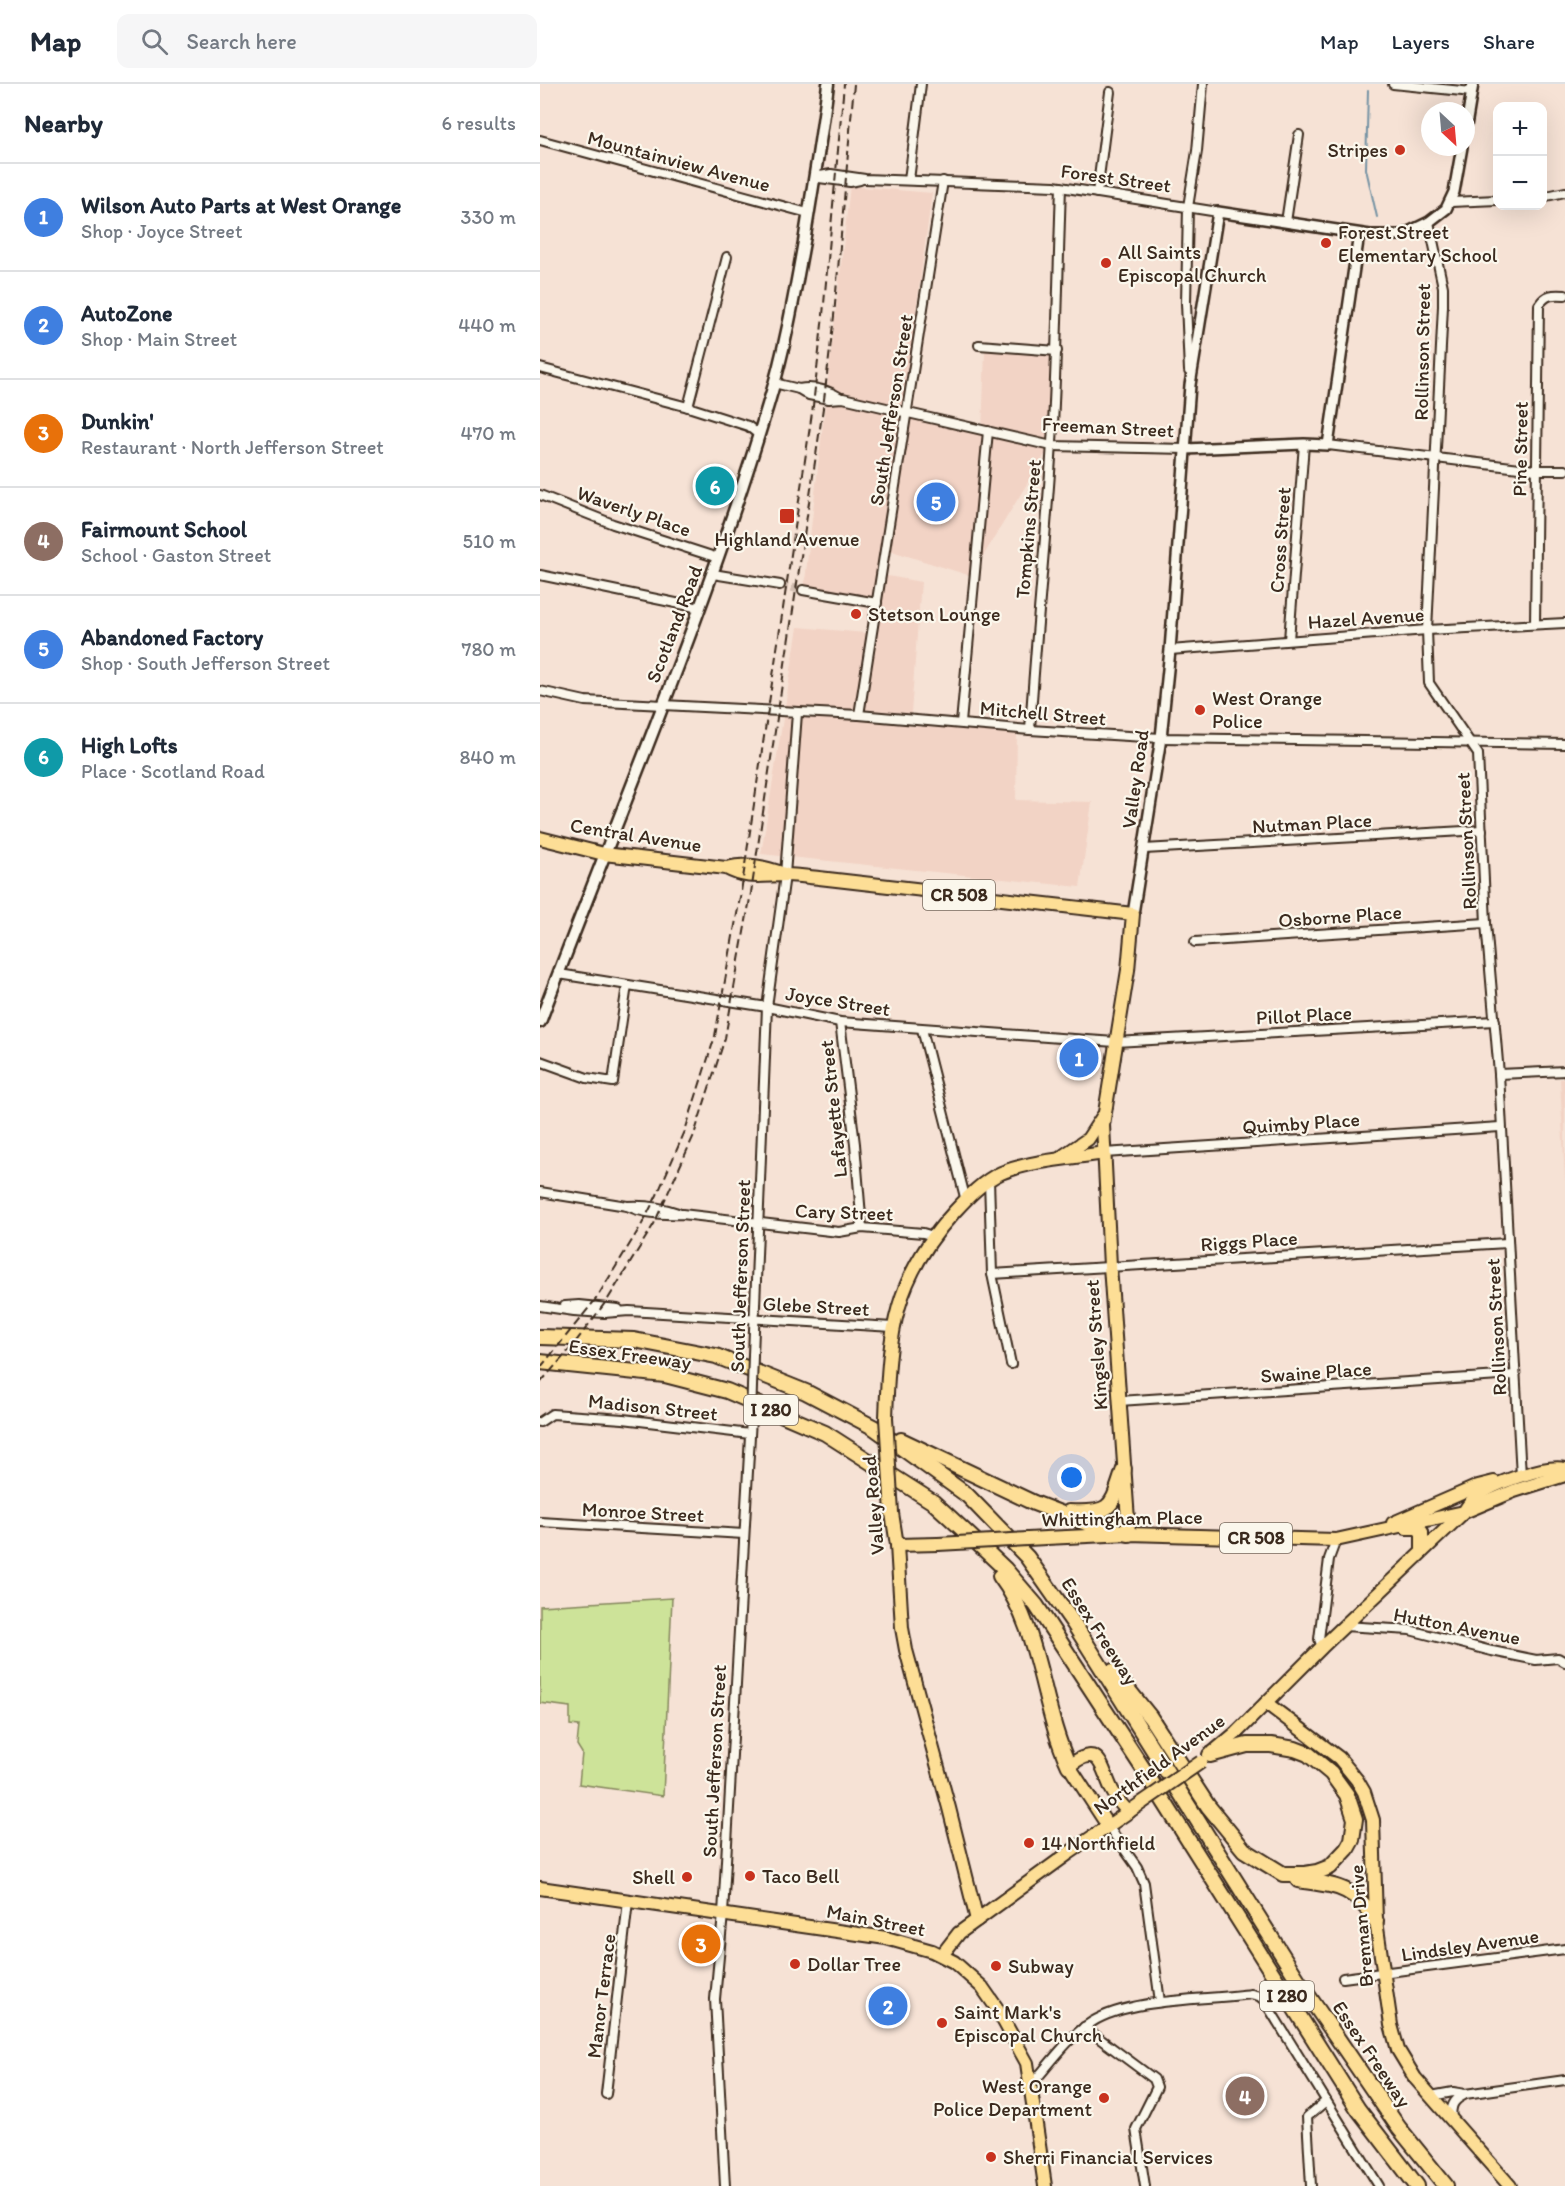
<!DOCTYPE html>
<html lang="en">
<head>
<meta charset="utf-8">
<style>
	:root { --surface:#fff; --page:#f6f6f7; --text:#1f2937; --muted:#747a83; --line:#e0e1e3; --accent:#c8321e }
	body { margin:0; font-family:Itim,sans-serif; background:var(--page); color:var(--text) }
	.controls { position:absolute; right:18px; top:18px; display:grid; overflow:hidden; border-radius:12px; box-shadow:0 6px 24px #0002 }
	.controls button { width:54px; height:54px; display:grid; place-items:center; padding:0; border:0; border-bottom:2px solid var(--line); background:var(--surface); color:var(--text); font:30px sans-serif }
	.compass { position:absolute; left:881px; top:18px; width:54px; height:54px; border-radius:50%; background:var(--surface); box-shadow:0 6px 24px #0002; rotate:154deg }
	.you { position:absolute; left:532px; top:1394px; width:21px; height:21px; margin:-15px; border:4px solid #fff; border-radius:50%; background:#1a73e8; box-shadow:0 0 0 9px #1a73e833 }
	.badge { display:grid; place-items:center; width:39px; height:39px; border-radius:50%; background:var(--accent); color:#fff; font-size:20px; font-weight:700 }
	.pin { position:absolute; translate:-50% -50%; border:3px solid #fff; box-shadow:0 2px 6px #0006 }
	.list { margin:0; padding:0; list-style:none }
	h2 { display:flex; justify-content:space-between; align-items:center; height:78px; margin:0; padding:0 24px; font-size:26px }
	h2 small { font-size:20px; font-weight:400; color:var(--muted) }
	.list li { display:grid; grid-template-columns:39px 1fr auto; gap:18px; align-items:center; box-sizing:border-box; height:108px; padding:0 24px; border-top:2px solid var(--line) }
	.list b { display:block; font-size:22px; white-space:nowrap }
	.list p { margin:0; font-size:20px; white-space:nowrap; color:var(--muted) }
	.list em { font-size:20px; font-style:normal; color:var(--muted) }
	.icon { flex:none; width:33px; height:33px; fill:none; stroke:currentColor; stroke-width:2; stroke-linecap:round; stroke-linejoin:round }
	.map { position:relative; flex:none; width:1025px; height:2102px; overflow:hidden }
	header { display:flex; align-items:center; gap:36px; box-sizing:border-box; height:84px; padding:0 30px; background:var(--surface); border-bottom:2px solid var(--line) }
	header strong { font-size:28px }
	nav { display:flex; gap:33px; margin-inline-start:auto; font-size:21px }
	.search { width:420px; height:54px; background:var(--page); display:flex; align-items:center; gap:15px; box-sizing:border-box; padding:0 21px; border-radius:12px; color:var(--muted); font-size:22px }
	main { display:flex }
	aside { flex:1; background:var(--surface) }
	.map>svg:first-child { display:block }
	.built { fill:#f2d3c5 }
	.green { fill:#cde399; stroke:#84865c; stroke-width:1.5 }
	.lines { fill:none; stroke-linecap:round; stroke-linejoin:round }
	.stream { stroke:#7693a4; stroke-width:2 }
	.minor-tunnel { stroke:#d1bdb0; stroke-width:8; stroke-dasharray:8 4; stroke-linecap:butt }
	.minor-casing { stroke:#3b2a1e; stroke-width:12 }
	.tertiary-casing { stroke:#3b2a1e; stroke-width:14 }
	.secondary-casing { stroke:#3b2a1e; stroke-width:15 }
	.primary-casing { stroke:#3b2a1e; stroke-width:16 }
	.motorway-casing { stroke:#3b2a1e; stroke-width:18 }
	.minor { stroke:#fbf7ec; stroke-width:8 }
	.tertiary { stroke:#fbf7ec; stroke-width:9 }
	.secondary { stroke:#fbf7ec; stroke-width:10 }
	.primary { stroke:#fdde96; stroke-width:12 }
	.motorway { stroke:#fdde96; stroke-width:14 }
	.rail { stroke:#3b2a1e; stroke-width:2; stroke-dasharray:9 4.5; stroke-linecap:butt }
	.minor-bridge-casing { stroke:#3b2a1e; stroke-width:12; stroke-linecap:butt }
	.primary-bridge-casing { stroke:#3b2a1e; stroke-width:16; stroke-linecap:butt }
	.minor-bridge { stroke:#fbf7ec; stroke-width:8 }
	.primary-bridge { stroke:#fdde96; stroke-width:12 }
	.poi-dot { fill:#c8321e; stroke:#fbf7ec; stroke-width:2 }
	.labels { text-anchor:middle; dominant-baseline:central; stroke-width:4.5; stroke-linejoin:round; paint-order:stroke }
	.shield { fill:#fbf7ec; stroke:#75685c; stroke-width:1.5 }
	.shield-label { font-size:18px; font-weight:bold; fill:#3b2a1e }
	.poi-label { font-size:20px; fill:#3b2a1e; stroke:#fbf7ec; text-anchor:start }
	.street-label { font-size:20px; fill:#3b2a1e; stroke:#fbf7ec }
</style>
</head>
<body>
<header>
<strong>Map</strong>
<div class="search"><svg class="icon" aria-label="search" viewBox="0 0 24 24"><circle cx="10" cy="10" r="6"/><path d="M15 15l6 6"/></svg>Search here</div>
<nav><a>Map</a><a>Layers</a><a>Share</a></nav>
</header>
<main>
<aside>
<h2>Nearby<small>6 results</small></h2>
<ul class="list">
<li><span class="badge" style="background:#3f7fe0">1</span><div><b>Wilson Auto Parts at West Orange</b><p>Shop · Joyce Street</p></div><em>330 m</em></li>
<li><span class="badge" style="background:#3f7fe0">2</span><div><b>AutoZone</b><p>Shop · Main Street</p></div><em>440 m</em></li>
<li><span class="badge" style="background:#e8710a">3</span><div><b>Dunkin'</b><p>Restaurant · North Jefferson Street</p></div><em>470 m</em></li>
<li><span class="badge" style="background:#8d6e63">4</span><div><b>Fairmount School</b><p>School · Gaston Street</p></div><em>510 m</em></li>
<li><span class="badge" style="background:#3f7fe0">5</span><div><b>Abandoned Factory</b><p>Shop · South Jefferson Street</p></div><em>780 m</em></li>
<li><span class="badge" style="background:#0f9aa8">6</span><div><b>High Lofts</b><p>Place · Scotland Road</p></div><em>840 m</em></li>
</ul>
</aside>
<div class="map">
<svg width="1025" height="2102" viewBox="0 0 1025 2102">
	<rect width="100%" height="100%" fill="#f6e2d5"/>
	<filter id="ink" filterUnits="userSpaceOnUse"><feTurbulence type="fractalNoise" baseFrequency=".0167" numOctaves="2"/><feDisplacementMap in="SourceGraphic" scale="12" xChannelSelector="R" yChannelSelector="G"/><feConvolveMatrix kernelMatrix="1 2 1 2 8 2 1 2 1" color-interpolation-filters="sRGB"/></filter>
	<g filter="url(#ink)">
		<!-- built -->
		<g class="built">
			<path d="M 310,102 L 392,109 L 362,330 L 442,349 L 445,266 L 512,270 L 507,367 L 431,492 L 342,464 L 337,490 L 381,498 L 370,642 L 477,649 L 476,716 L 552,718 L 540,803 L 221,770 L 258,543 L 326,549 L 330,517 L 264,506 Z"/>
			<path d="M 1020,995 L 1025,995 L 1025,1097 Z"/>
		</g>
		<!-- green -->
		<path class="green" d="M 132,1514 L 123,1712 L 39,1700 L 42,1669 L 37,1661 L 39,1642 L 30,1641 L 30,1623 L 0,1619 L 0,1522 Z"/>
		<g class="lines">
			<!-- stream -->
			<path class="stream" d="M 828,6 L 826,85 L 837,133"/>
			<!-- minor-tunnel -->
			<path class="minor-tunnel" d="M 240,501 L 263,506"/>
			<defs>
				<g id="minor">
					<path d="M 853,0 L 932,8"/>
					<path d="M 0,56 L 268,129"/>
					<path d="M 275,93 L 291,90 L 325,95 L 514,102 L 678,128"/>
					<path d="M 279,94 L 310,98 L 320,96"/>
					<path d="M 369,96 L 381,0"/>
					<path d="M 557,109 L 570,8"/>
					<path d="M 1002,113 L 1025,108"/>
					<path d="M 911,118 L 957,116"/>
					<path d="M 746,138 L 759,51"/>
					<path d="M 889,138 L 903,203 L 903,222 L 887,546 L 889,599 L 938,670 L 946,839 L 959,990 L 981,1392"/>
					<path d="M 439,261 L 517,267"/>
					<path d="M 0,284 L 148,323 L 208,342 L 218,350"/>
					<path d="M 649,287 L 646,219 L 648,123 L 657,67 L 663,0"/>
					<path d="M 234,299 L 259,305 L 269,311 L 289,315 L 303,314 L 512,362 L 646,365"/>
					<path d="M 259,305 C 275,302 288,306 301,314"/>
					<path d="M 148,323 L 187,173"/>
					<path d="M 788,361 L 996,386 L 1025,386"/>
					<path d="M 0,411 L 73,440 L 178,474"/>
					<path d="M 173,490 L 240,501"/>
					<path d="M 0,491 L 160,524"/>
					<path d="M 263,506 L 337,519"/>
					<path d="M 995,540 L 999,221 C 1006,210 1013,210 1025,211"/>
					<path d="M 749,556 L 764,360"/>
					<path d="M 630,566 L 887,546 L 1025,539"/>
					<path d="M 0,607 L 45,617 L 319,631 L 490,646 L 621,654 L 1025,660"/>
					<path d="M 319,631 L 403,97"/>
					<path d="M 421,639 L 448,347"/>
					<path d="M 490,646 C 496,550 506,455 512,359 C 517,274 518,189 521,103"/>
					<path d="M 604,765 L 942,746"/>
					<path d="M 655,858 L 946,839"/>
					<path d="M 19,890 L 227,923 L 300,938 L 575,958 L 955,937"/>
					<path d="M 300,938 L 315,1060 L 322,1144"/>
					<path d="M 382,945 L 426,1117"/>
					<path d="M 0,977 L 47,994 L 73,998 L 87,901"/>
					<path d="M 959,990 L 1025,987"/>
					<path d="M 564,1069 L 960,1043"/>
					<path d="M 449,1096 L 452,1190 L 471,1280"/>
					<path d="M 0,1108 L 87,1122 C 105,1121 121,1123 138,1129"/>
					<path d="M 87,1122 C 105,1130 123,1131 142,1130 L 299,1148 L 322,1144 L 383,1149 L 393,1152"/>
					<path d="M 452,1190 L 967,1159"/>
					<path d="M 0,1222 L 34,1227 L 64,1229 L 89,1227 L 353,1243"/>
					<path d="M 25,1222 L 39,1221 L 78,1225"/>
					<path d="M 213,1271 L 227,923 L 245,791 L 257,629"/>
					<path d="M 579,1317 L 975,1291"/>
					<path d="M 0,1338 L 12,1330 L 83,1335 L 210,1350"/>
					<path d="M 0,1438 L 204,1450"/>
					<path d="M 804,1542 L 870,1546 L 952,1567 L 996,1576 L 1018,1574 L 1025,1578"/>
					<path d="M 782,1563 L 779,1555 L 789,1475 L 796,1456"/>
					<path d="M 568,1742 L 597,1783 L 604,1799 L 620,1918"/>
					<path d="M 803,1894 L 1025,1865"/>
					<path d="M 544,1943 L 614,1995 L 617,2003 L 596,2045 L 605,2102"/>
					<path d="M 491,2001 C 509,1981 529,1952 552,1938 C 590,1914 666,1916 711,1910 L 719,1912 L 724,1916 L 839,2102"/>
					<path d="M 66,2010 L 88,1817"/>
					<path d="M 891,2012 L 913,2008 L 925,2010 L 1025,1996"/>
					<path d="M 912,2035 C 910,2023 913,2016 924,2011"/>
					<path d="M 185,2102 L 175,1915 L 183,1830 L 211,1334"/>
					<path d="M 771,2102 L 767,2033 L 786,2017"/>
				</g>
				<g id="tertiary">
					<path d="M 926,42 L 933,0"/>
					<path d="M 646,365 L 764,360 L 788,361 L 819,150"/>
					<path d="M 593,830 L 621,654 L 630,566 L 650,301 L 678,128 L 830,151 L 862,151 L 889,138 L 906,125 L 914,108 L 922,63"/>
				</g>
				<path id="secondary" d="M 0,938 C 77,733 165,531 228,321 C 245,266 255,208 265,152 C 273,101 282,51 288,0"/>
				<g id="primary">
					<path d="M 0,754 L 64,770 L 186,784 C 207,779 224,782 244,790"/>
					<path d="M 186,784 C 208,796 222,791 246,791 C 256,791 268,793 279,794 L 593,830 L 588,886 L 563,1041 L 570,1182 L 589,1450"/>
					<path d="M 523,1072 L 548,1055 L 563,1032"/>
					<path d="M 346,1334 C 349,1247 354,1194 415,1127 C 428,1113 443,1097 461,1089 C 489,1077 533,1074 564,1069"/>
					<path d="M 352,1429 L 357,1461 L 362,1544 L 366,1566 L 409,1724 L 437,1836"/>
					<path d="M 853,1439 L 938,1402 L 954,1398"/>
					<path d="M 866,1444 L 877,1444 L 882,1448 L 882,1467"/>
					<path d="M 506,1454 L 589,1450 L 796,1456 L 924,1428 L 974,1407 L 1025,1391"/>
					<path d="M 357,1461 L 398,1460"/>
					<path d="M 726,1619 L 799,1674 L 817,1696 L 824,1708 L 833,1736 L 836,1837 L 851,1941 L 858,1966 L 875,1994 L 970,2102"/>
					<path d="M 671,1670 L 696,1649 L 782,1563 L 924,1428 C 927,1423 931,1417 936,1413 C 951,1400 1006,1380 1025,1385"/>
					<path d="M 568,1742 L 529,1682 C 561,1657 561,1684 572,1706 C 576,1714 582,1722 589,1728"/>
					<path d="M 0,1804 L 346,1854 L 392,1867 L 414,1878 L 442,1903 L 456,1923 L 487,1979 L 505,2102"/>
					<path d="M 402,1871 L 419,1849 L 529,1769 L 603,1718"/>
				</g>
				<g id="motorway">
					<path d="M 0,1253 L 94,1256 L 176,1272 L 266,1308 L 333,1343 L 427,1411 L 487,1473 L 534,1540 L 763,1904 L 859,2044 L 906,2102"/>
					<path d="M 0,1278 L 125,1291 L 187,1307 L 285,1349 L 393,1418 L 430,1452 L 465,1485 L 496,1521 L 604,1686 L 818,2025 L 877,2102"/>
					<path d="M 361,1356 L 494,1419 L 546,1439 L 589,1450"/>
					<path d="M 529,1428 C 573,1430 571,1424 584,1385"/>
					<path d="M 460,1492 C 501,1546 501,1622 529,1682"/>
					<path d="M 573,1587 L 610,1633 L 668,1722 L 704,1766 L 743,1790 L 765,1790 L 777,1788 L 790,1783 L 807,1765 L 812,1756 L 815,1735 L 807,1711 L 791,1689 L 768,1670 L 755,1665 L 731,1661 L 707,1661 L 670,1671"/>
					<path d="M 758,1796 C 797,1802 813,1801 836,1837"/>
				</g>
			</defs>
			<!-- minor casing -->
			<use href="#minor" class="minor-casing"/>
			<!-- tertiary casing -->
			<use href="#tertiary" class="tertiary-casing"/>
			<!-- secondary casing -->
			<use href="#secondary" class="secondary-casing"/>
			<!-- primary casing -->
			<use href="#primary" class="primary-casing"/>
			<!-- motorway casing -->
			<use href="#motorway" class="motorway-casing"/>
			<!-- minor -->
			<use href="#minor" class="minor"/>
			<!-- tertiary -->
			<use href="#tertiary" class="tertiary"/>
			<!-- secondary -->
			<use href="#secondary" class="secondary"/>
			<!-- primary -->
			<use href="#primary" class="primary"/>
			<!-- motorway -->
			<use href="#motorway" class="motorway"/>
			<!-- rail -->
			<g class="rail">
				<path d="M 0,1284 L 56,1215 L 102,1140 L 117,1111 L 145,1047 L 175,952 L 201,808 L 273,322 L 283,231 L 304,0"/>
				<path d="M 0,1299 L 31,1264 L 68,1215 L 114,1140 L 154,1051 L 185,954 L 211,809 L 283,324 L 294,232 L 314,0"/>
			</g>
			<defs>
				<path id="minor-bridge" d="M 211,1334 L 213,1271"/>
				<g id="primary-bridge">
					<path d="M 346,1334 L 352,1429"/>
					<path d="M 398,1460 L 506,1454"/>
					<path d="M 603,1718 L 661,1678"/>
				</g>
			</defs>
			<!-- minor-bridge casing -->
			<use href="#minor-bridge" class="minor-bridge-casing"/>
			<!-- primary-bridge casing -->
			<use href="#primary-bridge" class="primary-bridge-casing"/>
			<!-- minor-bridge -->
			<use href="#minor-bridge" class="minor-bridge"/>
			<!-- primary-bridge -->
			<use href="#primary-bridge" class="primary-bridge"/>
		</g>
	</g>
	<!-- markers -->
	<g class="poi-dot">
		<circle cx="860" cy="66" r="6"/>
		<circle cx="786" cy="159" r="6"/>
		<circle cx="566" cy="179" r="6"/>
		<rect x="239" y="424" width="16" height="16" rx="3"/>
		<circle cx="316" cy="530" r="6"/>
		<circle cx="660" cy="626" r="6"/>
		<circle cx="489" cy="1759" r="6"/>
		<circle cx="210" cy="1792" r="6"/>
		<circle cx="147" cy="1793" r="6"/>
		<circle cx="255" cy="1880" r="6"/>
		<circle cx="456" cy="1882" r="6"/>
		<circle cx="402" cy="1939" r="6"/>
		<circle cx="564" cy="2014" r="6"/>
		<circle cx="451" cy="2073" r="6"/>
	</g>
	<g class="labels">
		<!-- shield labels -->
		<g class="shield">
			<rect x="383" y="796" width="72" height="30" rx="4.5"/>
			<rect x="204" y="1311" width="54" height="30" rx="4.5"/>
			<rect x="680" y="1439" width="72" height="30" rx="4.5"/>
			<rect x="720" y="1897" width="54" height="30" rx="4.5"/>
		</g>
		<g class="shield-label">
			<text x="419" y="811">CR 508</text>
			<text x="231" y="1326">I 280</text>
			<text x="716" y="1454">CR 508</text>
			<text x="747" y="1912">I 280</text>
		</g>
		<!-- poi labels -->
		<g class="poi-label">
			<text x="848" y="66" text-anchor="end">Stripes</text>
			<text x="798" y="148">Forest Street<tspan x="798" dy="23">Elementary School</tspan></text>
			<text x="578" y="168">All Saints<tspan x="578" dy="23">Episcopal Church</tspan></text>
			<text x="247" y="455" text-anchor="middle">Highland Avenue</text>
			<text x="328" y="530">Stetson Lounge</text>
			<text x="672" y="614">West Orange<tspan x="672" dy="23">Police</tspan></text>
			<text x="501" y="1759">14 Northfield</text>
			<text x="222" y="1792">Taco Bell</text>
			<text x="135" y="1793" text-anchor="end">Shell</text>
			<text x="267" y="1880">Dollar Tree</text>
			<text x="468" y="1882">Subway</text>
			<text x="414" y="1928">Saint Mark's<tspan x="414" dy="23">Episcopal Church</tspan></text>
			<text x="552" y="2002" text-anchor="end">West Orange<tspan x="552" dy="23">Police Department</tspan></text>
			<text x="463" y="2073">Sherri Financial Services</text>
		</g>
		<!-- street labels -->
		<g class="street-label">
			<text transform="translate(139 77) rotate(15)">Mountainview Avenue</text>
			<text transform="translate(576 94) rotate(8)">Forest Street</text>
			<text transform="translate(882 268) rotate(-89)">Rollinson Street</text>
			<text transform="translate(351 326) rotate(-81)">South Jefferson Street</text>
			<text transform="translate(568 343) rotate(3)">Freeman Street</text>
			<text transform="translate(980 365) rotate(-89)">Pine Street</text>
			<text transform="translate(94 427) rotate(19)">Waverly Place</text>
			<text transform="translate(488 445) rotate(-85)">Tompkins Street</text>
			<text transform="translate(740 456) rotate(-86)">Cross Street</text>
			<text transform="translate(826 534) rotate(-4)">Hazel Avenue</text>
			<text transform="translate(134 540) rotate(-69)">Scotland Road</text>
			<text transform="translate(503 629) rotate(5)">Mitchell Street</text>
			<text transform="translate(595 695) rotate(-82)">Valley Road</text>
			<text transform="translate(772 739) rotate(-3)">Nutman Place</text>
			<text transform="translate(96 751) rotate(9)">Central Avenue</text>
			<text transform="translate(926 757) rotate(-93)">Rollinson Street</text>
			<text transform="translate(800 832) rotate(-4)">Osborne Place</text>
			<text transform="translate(298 917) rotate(9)">Joyce Street</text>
			<text transform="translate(764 931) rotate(-3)">Pillot Place</text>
			<text transform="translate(293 1025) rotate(-96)">Lafayette Street</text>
			<text transform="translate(761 1039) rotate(-4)">Quimby Place</text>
			<text transform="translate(304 1128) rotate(2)">Cary Street</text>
			<text transform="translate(709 1157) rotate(-4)">Riggs Place</text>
			<text transform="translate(200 1192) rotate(-88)">South Jefferson Street</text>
			<text transform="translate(276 1222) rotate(3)">Glebe Street</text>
			<text transform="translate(956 1243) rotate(-93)">Rollinson Street</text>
			<text transform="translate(556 1261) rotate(-94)">Kingsley Street</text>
			<text transform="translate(90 1270) rotate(8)">Essex Freeway</text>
			<text transform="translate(776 1288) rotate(-4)">Swaine Place</text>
			<text transform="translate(113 1323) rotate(6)">Madison Street</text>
			<text transform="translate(333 1421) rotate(-95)">Valley Road</text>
			<text transform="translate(103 1428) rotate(3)">Monroe Street</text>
			<text transform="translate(582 1434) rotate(-1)">Whittingham Place</text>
			<text transform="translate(917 1542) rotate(11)">Hutton Avenue</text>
			<text transform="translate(560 1547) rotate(57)">Essex Freeway</text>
			<text transform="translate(174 1677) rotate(-87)">South Jefferson Street</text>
			<text transform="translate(619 1680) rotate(-36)">Northfield Avenue</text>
			<text transform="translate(336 1836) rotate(11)">Main Street</text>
			<text transform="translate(821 1842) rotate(-95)">Brennan Drive</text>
			<text transform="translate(930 1861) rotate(-8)">Lindsley Avenue</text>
			<text transform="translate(61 1912) rotate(-83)">Manor Terrace</text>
			<text transform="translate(832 1970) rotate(56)">Essex Freeway</text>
		</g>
	</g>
</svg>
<div class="controls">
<button>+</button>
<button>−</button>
</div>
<svg class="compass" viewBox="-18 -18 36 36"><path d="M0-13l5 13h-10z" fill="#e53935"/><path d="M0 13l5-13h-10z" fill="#747a83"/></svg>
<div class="you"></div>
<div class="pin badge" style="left:539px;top:974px;background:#3f7fe0">1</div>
<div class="pin badge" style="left:348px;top:1922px;background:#3f7fe0">2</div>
<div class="pin badge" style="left:161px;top:1860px;background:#e8710a">3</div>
<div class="pin badge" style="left:705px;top:2012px;background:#8d6e63">4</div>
<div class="pin badge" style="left:396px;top:418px;background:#3f7fe0">5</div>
<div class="pin badge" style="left:175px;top:402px;background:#0f9aa8">6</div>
</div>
</main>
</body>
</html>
